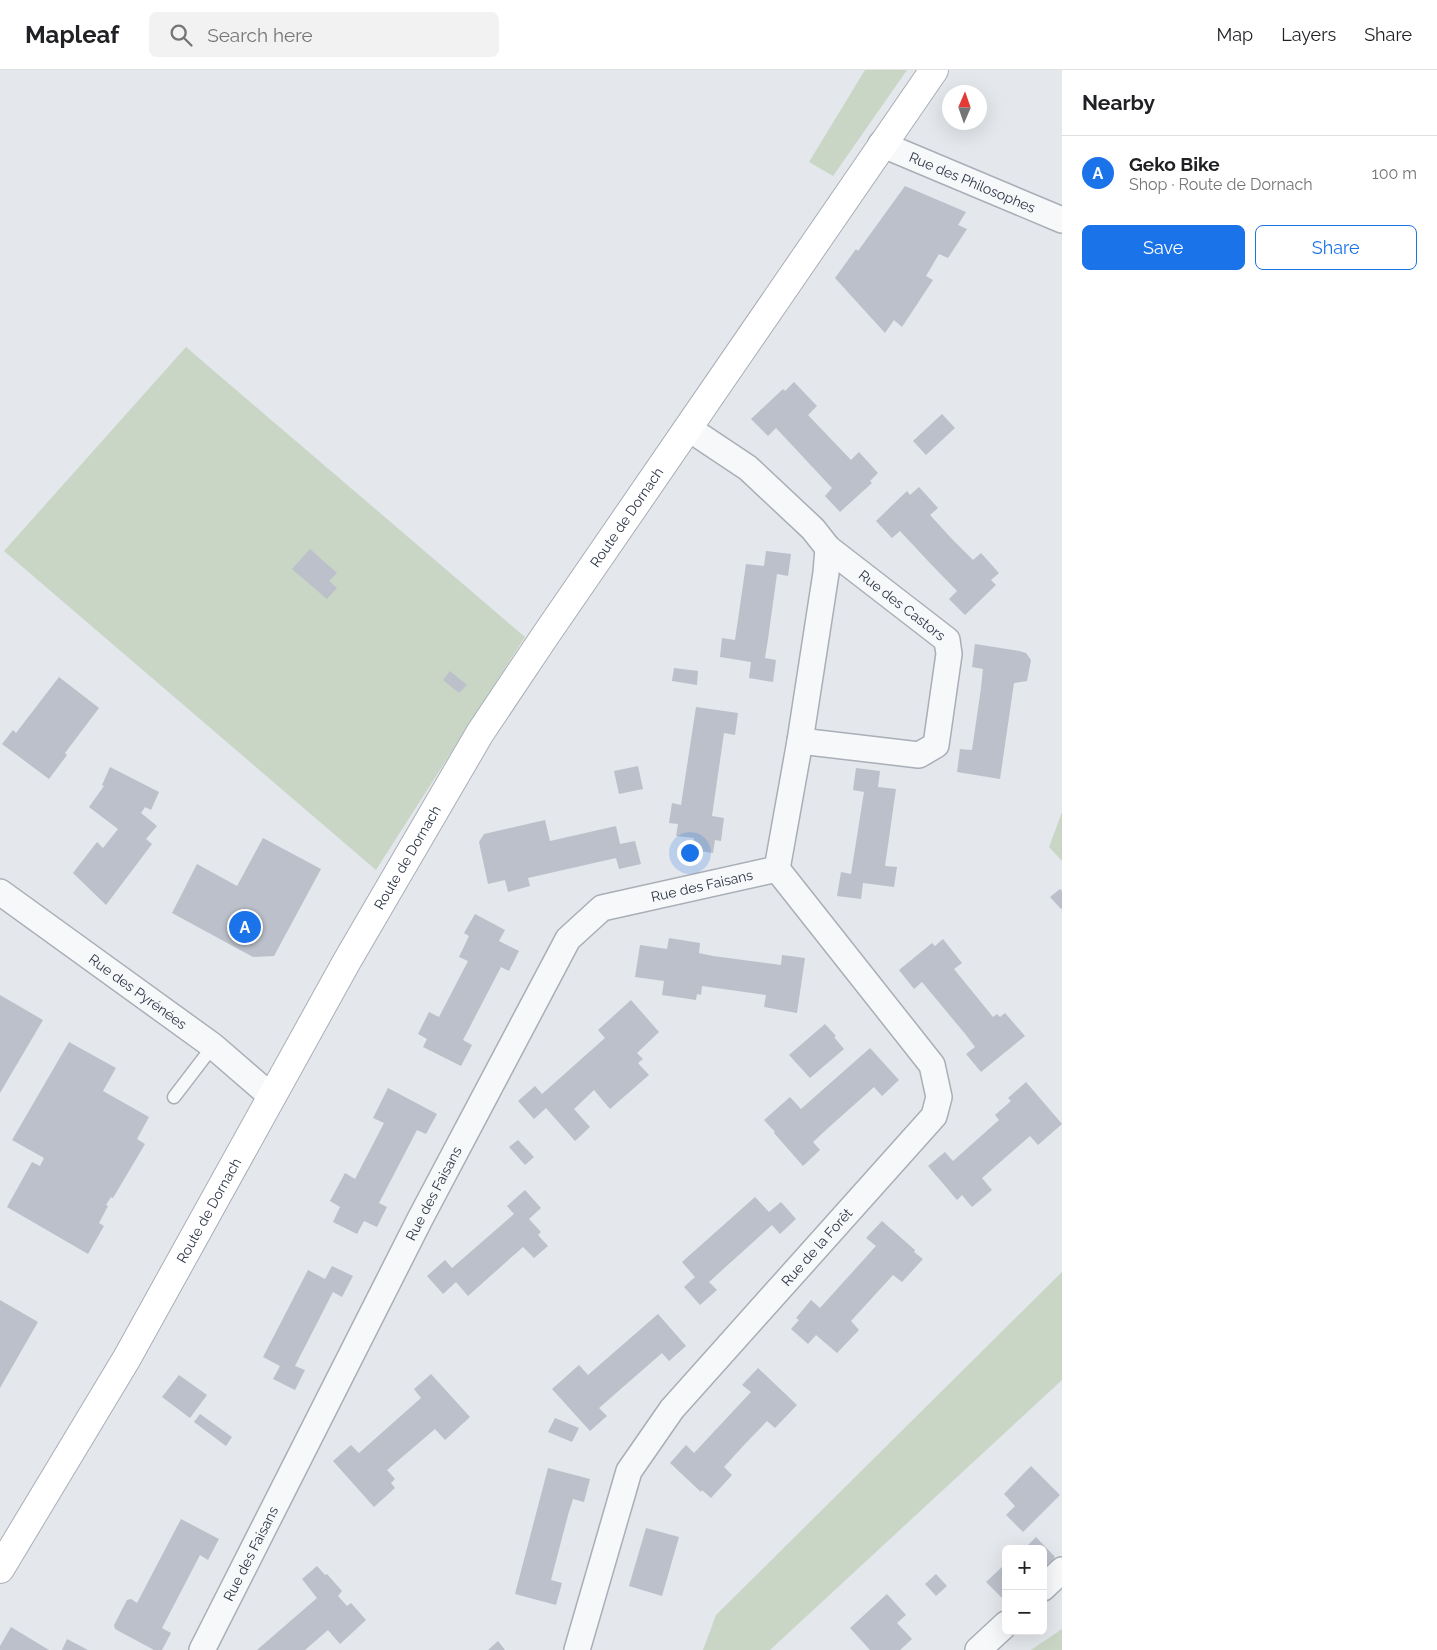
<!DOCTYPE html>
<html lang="en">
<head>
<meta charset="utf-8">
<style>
	:root { --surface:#fff; --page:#f2f2f2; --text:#202124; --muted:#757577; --line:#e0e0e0; --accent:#1a73e8 }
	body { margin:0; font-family:Raleway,sans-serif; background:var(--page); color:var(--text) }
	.controls { position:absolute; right:15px; bottom:15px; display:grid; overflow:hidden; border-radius:8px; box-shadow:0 5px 20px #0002 }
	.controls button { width:45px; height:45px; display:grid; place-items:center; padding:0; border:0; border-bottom:1px solid var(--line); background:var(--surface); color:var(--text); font:25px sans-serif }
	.compass { position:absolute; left:942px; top:15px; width:45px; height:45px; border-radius:50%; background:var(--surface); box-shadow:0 5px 20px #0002; rotate:2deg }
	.you { position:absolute; left:689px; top:782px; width:18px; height:18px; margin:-12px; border:4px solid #fff; border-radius:50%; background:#1a73e8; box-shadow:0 0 0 8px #1a73e833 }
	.badge { display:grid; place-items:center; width:32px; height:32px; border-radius:50%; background:var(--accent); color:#fff; font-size:16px; font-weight:700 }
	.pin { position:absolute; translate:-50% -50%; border:2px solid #fff; box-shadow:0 1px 5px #0006 }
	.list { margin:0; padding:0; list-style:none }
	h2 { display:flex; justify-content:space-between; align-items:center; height:65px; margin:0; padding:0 20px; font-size:21px }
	h2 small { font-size:16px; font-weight:400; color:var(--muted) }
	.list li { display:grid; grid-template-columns:32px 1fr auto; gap:15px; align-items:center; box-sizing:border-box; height:75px; padding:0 20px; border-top:1px solid var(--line) }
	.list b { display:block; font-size:19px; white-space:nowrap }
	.list p { margin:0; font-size:16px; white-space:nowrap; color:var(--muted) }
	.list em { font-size:16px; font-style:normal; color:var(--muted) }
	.actions { display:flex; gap:10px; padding:15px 20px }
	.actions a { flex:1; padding:11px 0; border:1px solid var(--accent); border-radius:8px; text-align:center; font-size:18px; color:var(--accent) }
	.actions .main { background:var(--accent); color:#fff }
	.icon { flex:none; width:28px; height:28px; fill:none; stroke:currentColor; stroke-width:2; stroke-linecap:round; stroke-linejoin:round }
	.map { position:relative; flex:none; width:1062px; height:1580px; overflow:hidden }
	header { display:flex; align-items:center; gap:30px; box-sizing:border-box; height:70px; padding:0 25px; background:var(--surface); border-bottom:1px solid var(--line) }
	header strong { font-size:24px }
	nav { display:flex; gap:28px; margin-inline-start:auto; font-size:18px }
	.search { width:350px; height:45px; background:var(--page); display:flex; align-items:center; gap:12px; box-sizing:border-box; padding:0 18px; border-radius:8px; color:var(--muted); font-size:19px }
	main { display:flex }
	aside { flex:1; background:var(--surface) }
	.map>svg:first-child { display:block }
	.green { fill:#c9d6c5 }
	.building { fill:#bbc0ca }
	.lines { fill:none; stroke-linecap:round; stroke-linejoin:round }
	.lane-casing { stroke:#a9aeb7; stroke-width:15 }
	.street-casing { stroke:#a9aeb7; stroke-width:28 }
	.secondary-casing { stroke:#a9aeb7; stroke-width:30 }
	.lane { stroke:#f7f8fa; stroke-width:12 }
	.street { stroke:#f7f8fa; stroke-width:25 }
	.secondary { stroke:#fff; stroke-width:28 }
	.labels { text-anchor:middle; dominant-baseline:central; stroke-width:5; stroke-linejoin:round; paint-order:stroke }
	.street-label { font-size:14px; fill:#2b3445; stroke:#f4f6f9 }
</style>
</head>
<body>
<header>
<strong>Mapleaf</strong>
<div class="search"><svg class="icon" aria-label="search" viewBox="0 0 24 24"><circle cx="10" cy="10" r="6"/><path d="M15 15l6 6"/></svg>Search here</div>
<nav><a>Map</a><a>Layers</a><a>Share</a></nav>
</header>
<main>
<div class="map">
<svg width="1062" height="1580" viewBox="0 0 1062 1580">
	<rect width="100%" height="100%" fill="#e4e7ec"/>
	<!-- green -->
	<g class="green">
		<path d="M 865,0 L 907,0 L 833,106 L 809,92 Z"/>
		<path d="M 186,277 L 525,567 L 376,800 L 4,481 Z"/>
		<path d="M 1062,742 L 1062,791 L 1049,777 Z"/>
		<path d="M 1062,1202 L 1062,1310 L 770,1580 L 703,1580 L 716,1545 Z"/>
		<path d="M 1062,1559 L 1062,1580 L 1031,1580 Z"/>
	</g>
	<!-- building -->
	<g class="building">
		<path d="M 905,116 L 966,142 L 958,155 L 967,159 L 948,188 L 939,184 L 926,206 L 933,210 L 902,257 L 894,250 L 885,263 L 835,208 L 856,179 L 858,181 Z"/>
		<path d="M 794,312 L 817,336 L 808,345 L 851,390 L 859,382 L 878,403 L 870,411 L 872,413 L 840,442 L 825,426 L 832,418 L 776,358 L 768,366 L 751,349 L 783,319 L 785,321 Z"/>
		<path d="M 942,344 L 955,358 L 926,385 L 913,371 Z"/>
		<path d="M 919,417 L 938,438 L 930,445 L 952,469 L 973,490 L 981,483 L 999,503 L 991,510 L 996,515 L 965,545 L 949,529 L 957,521 L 928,491 L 900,461 L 892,468 L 876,451 L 907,421 L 910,425 Z"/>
		<path d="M 310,479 L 337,503 L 329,511 L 337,518 L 327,529 L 292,499 Z"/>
		<path d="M 766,481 L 791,484 L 788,506 L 777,504 L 768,569 L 765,588 L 776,590 L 773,612 L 749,608 L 751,592 L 720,587 L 722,568 L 735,570 L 746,494 L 764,496 Z"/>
		<path d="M 975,574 L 1019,581 L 1026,583 L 1031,590 L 1027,611 L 1014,613 L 1000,709 L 957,702 L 960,679 L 972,680 L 981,618 L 983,599 L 972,597 Z"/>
		<path d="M 674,598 L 698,601 L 697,615 L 672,611 Z"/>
		<path d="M 450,601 L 467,615 L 459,623 L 443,610 Z"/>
		<path d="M 59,607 L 99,638 L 65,683 L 67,685 L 49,709 L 2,674 L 13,660 L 16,663 Z"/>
		<path d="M 696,637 L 738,643 L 735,665 L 724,663 L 712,746 L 724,748 L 721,771 L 715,770 L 713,783 L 692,780 L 694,768 L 676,766 L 678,754 L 669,753 L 672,733 L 681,735 Z"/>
		<path d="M 638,696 L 643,719 L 619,724 L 614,701 Z"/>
		<path d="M 110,697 L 159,722 L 151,740 L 145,737 L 141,743 L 157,756 L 146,769 L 152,774 L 106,835 L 73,803 L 97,772 L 103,778 L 118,759 L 89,737 L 104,716 L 102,715 Z"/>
		<path d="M 856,698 L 880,701 L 878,717 L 896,719 L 885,796 L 897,797 L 894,817 L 863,813 L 861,829 L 837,826 L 841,802 L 851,804 L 864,722 L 853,720 Z"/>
		<path d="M 545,750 L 550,771 L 616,756 L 620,774 L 635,771 L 641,794 L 619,799 L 616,788 L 528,808 L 530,816 L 508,822 L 505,810 L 488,814 L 479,772 L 484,764 Z"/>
		<path d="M 263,768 L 321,799 L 274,886 L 253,887 L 172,843 L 197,794 L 237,816 Z"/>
		<path d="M 1060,819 L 1062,821 L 1062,838 L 1061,839 L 1050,827 Z"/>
		<path d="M 475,844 L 505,860 L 499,871 L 519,881 L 509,901 L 501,897 L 463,970 L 472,975 L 461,996 L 423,977 L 427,969 L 418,964 L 429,942 L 439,947 L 468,891 L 459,887 L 469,866 L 464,863 Z"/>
		<path d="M 669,868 L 700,873 L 699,883 L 713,886 L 781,895 L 782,885 L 805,888 L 797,943 L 764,937 L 766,925 L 702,916 L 701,925 L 697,924 L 696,930 L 662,925 L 664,911 L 635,907 L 640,875 L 667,879 Z"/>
		<path d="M 943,869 L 962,893 L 954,899 L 993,947 L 997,944 L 1000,947 L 1005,943 L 1025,966 L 981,1002 L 966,984 L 975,977 L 966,965 L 922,912 L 914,919 L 899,900 L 932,873 L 935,876 Z"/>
		<path d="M 0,925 L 43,950 L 0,1023 Z"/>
		<path d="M 631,930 L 659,962 L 637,983 L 643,989 L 638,993 L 649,1005 L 610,1039 L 594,1020 L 574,1039 L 590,1057 L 575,1071 L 546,1038 L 534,1049 L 518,1031 L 535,1016 L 542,1024 L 605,968 L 598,960 Z"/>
		<path d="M 825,954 L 836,966 L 834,967 L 844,979 L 810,1008 L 789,985 Z"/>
		<path d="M 69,972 L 116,998 L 103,1021 L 149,1047 L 137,1069 L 145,1074 L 113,1128 L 111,1127 L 106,1135 L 108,1136 L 99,1153 L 104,1156 L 88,1184 L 7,1137 L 32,1092 L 40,1096 L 44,1088 L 12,1070 Z"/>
		<path d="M 870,978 L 899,1010 L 882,1026 L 874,1017 L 827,1059 L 813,1072 L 820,1080 L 803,1096 L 774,1063 L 775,1062 L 764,1050 L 790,1027 L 801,1039 Z"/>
		<path d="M 1026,1012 L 1062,1054 L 1038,1075 L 1030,1066 L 982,1108 L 992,1120 L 972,1137 L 962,1125 L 957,1130 L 928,1096 L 945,1082 L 953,1091 L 999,1050 L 995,1045 L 1011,1031 L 1008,1028 Z"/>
		<path d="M 388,1018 L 437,1044 L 426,1064 L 417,1060 L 379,1133 L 387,1137 L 377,1157 L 364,1151 L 357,1164 L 333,1152 L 340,1137 L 330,1131 L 345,1103 L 355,1109 L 384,1053 L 373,1048 Z"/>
		<path d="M 518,1070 L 534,1087 L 525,1095 L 509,1077 Z"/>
		<path d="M 525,1120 L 541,1138 L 529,1149 L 541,1162 L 538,1165 L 548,1176 L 534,1188 L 523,1177 L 468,1226 L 456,1212 L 443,1224 L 427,1206 L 445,1190 L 452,1198 L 514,1144 L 507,1136 Z"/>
		<path d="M 755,1127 L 769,1142 L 781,1132 L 796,1149 L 780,1164 L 772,1155 L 709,1212 L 717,1220 L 700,1235 L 684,1217 L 695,1207 L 682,1192 Z"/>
		<path d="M 882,1151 L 915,1180 L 914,1182 L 923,1189 L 902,1212 L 893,1205 L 851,1251 L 859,1260 L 837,1283 L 816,1265 L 808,1274 L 791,1259 L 799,1250 L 796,1248 L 811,1230 L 820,1238 L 876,1176 L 866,1168 Z"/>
		<path d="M 332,1196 L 353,1206 L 342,1227 L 333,1222 L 295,1296 L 305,1300 L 295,1320 L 273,1309 L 280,1296 L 263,1287 L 308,1200 L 325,1209 Z"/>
		<path d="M 0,1230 L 38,1252 L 0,1318 Z"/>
		<path d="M 658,1244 L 686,1276 L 669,1291 L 662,1283 L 615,1324 L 599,1338 L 607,1346 L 590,1361 L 552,1319 L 579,1295 L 588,1305 Z"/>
		<path d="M 758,1298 L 797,1335 L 775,1358 L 767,1351 L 745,1374 L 724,1397 L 732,1405 L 711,1428 L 702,1420 L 701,1422 L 670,1393 L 686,1375 L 694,1383 L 751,1322 L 742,1315 Z"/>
		<path d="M 431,1304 L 470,1347 L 445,1370 L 435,1359 L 387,1400 L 395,1409 L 391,1413 L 395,1418 L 374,1437 L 333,1391 L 351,1375 L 359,1383 L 421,1328 L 414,1319 Z"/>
		<path d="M 179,1305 L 207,1325 L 190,1348 L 162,1327 Z"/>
		<path d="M 200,1344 L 232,1367 L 226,1376 L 194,1352 Z"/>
		<path d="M 555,1348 L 579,1358 L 572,1372 L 548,1362 Z"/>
		<path d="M 1031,1396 L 1060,1425 L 1023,1462 L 1006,1445 L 1015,1436 L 1004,1424 Z"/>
		<path d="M 548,1398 L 590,1409 L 584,1432 L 573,1429 L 568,1445 L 551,1510 L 562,1513 L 556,1535 L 515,1524 Z"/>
		<path d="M 181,1449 L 219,1469 L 208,1490 L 200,1485 L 162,1558 L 171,1563 L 162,1580 L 154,1580 L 115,1559 L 114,1555 L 127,1530 L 131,1529 L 137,1533 Z"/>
		<path d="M 646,1458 L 679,1467 L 662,1526 L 629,1516 Z"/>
		<path d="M 1036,1467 L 1055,1487 L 1046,1496 L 1043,1493 L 1043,1479 L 1029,1479 L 1027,1476 Z"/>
		<path d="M 317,1496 L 325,1505 L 327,1504 L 342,1521 L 338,1526 L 347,1536 L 351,1533 L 366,1550 L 340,1574 L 328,1560 L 305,1580 L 257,1580 L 317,1528 L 302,1509 Z"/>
		<path d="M 1002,1497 L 1006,1501 L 1006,1532 L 986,1512 Z"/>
		<path d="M 936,1504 L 947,1516 L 936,1526 L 925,1514 Z"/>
		<path d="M 887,1524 L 906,1545 L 897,1553 L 912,1569 L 900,1580 L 870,1580 L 850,1558 Z"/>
		<path d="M 11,1557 L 49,1580 L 0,1580 L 0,1576 Z"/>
		<path d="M 67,1569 L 88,1580 L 62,1580 Z"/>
		<path d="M 498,1571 L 505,1580 L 488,1580 Z"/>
	</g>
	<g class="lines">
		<defs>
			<path id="lane" d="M 174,1027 L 213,976"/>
			<g id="street">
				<path id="s1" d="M 881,74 L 1062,150"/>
				<path id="s2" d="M 688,358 L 748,398 L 813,459 L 828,478 L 947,570 L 949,584 L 936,675 L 919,685 L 800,671"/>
				<path d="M 777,799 L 800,671 L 826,503 L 828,478"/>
				<path id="s3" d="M 0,822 L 213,976 L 272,1027"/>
				<path d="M 1043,1518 L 1062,1500"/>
				<path id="s4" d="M 202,1580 L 420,1149 L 568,869 L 602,838 L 777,799"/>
				<path id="s5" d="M 577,1580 L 629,1401 L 672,1339 L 934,1046 L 939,1027 L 932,995 L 777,799"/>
				<path d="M 978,1580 L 1006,1554"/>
			</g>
			<g id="secondary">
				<path id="s6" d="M 0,1499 L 127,1288 L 347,891 L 480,663 L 545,566 L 934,0"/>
			</g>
		</defs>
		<!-- lane casing -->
		<use href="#lane" class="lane-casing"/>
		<!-- street casing -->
		<use href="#street" class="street-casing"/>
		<!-- secondary casing -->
		<use href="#secondary" class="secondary-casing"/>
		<!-- lane -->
		<use href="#lane" class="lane"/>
		<!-- street -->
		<use href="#street" class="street"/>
		<!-- secondary -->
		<use href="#secondary" class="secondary"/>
	</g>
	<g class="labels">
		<!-- street labels -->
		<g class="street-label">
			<text stroke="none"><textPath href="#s1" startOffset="99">Rue des Philosophes</textPath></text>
			<text stroke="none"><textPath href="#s6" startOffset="1225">Route de Dornach</textPath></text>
			<text stroke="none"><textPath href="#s2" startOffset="279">Rue des Castors</textPath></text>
			<text stroke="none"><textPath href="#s6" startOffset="820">Route de Dornach</textPath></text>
			<text stroke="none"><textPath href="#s4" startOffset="948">Rue des Faisans</textPath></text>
			<text stroke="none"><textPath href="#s3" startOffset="170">Rue des Pyrénées</textPath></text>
			<text stroke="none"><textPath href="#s4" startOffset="512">Rue des Faisans</textPath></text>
			<text stroke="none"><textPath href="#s6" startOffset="415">Route de Dornach</textPath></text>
			<text stroke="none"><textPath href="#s5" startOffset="479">Rue de la Forêt</textPath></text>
			<text stroke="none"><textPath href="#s4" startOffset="108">Rue des Faisans</textPath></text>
		</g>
	</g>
</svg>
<div class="controls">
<button>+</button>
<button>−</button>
</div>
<svg class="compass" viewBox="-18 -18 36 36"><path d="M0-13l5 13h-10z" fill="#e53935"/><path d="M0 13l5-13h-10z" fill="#757577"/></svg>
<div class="you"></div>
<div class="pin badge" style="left:245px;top:857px">A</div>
</div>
<aside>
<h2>Nearby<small></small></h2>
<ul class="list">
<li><span class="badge">A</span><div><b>Geko Bike</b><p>Shop · Route de Dornach</p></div><em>100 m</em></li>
</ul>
<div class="actions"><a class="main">Save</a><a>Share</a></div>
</aside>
</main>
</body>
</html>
